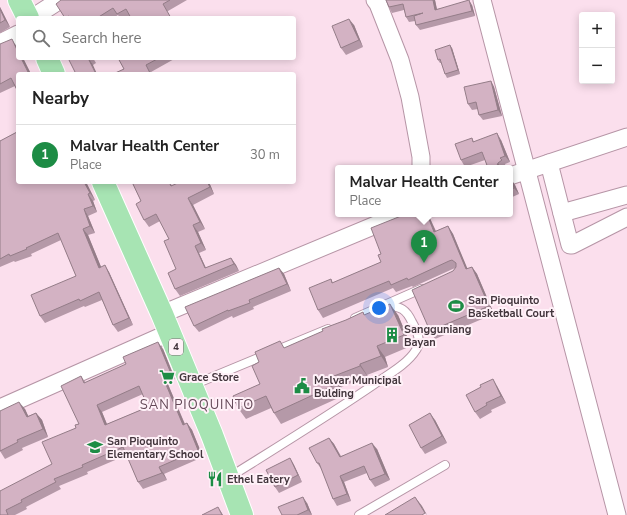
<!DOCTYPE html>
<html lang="en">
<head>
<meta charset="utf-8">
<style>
	:root { --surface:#fff; --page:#f6f6f6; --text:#222; --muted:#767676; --line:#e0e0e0; --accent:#1d8c45 }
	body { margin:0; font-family:"Nunito Sans",sans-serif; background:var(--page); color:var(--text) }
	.controls { position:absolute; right:12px; top:12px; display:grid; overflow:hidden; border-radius:4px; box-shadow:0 2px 10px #0003 }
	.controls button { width:36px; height:36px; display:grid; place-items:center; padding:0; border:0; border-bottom:1px solid var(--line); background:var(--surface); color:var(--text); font:20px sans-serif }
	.you { position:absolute; left:379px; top:308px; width:14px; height:14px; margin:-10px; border:3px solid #fff; border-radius:50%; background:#1a73e8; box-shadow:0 0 0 6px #1a73e833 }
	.badge { display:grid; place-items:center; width:26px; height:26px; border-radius:50%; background:var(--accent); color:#fff; font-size:13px; font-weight:700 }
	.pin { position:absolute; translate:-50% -33px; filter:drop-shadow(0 1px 2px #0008) }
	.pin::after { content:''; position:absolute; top:21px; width:14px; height:12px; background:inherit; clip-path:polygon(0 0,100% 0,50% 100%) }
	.popup { position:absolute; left:335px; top:165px; width:178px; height:52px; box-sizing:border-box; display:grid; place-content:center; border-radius:4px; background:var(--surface); filter:drop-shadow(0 1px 3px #0005); font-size:13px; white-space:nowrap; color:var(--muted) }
	.popup b { font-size:15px; color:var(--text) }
	.popup::after { content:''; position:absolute; left:50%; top:100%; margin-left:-8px; border:8px solid transparent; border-top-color:var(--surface) }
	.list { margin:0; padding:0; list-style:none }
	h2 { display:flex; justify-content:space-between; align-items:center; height:52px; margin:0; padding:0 16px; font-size:17px }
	h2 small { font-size:13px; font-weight:400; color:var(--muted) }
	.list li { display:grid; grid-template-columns:26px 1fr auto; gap:12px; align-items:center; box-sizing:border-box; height:60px; padding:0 16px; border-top:1px solid var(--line) }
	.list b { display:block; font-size:15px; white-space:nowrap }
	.list p { margin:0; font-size:13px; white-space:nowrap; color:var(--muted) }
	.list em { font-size:13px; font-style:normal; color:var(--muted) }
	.icon { flex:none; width:22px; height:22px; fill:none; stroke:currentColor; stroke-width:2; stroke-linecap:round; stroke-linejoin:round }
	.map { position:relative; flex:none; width:627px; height:515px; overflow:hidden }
	.search { position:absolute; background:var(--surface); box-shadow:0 2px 10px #0003; left:16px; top:16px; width:280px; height:44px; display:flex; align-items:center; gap:10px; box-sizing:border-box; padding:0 14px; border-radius:4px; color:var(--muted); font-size:15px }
	.panel { position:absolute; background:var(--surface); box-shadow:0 2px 10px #0003; left:16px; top:72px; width:280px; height:112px; border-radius:4px }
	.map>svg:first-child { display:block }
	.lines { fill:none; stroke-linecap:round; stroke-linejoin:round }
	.lane-casing { stroke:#b695a6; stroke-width:10 }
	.street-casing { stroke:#b695a6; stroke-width:19 }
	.highway-casing { stroke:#fff; stroke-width:24 }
	.lane { stroke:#fff; stroke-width:8 }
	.street { stroke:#fff; stroke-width:17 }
	.highway { stroke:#a7e4b3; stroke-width:22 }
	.wall { fill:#b599a8; fill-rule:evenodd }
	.shaded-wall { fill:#947d88 }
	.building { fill:#d3b2c3; stroke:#947d88; fill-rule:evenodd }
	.labels { text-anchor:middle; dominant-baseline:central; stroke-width:4; stroke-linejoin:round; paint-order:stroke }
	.shield { fill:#fff1f8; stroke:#7b6d74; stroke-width:1 }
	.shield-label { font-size:10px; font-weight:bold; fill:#42353c }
	.poi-label { font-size:11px; font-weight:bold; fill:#42353c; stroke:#fff1f8; text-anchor:start }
	.quarter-label { font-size:13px; letter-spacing:1px; fill:#634756; stroke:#fff1f8 }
</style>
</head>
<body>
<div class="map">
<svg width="627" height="515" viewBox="0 0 627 515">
	<rect width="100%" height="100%" fill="#fbdfed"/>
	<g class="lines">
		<defs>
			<g id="lane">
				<path d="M 355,318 L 421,289"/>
				<path d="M 193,385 L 328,329"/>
				<path d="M 228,478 C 279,446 330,415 379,381 C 391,373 408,363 416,350 C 422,341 417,331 412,322 C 406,309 401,307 387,305"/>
				<path d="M 359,515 L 445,465"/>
			</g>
			<g id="street">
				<path d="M 375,0 L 378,4 L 400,60 L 410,97 L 421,157 L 421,168"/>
				<path d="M 482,0 L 617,515"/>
				<path d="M 32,18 L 60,0"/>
				<path d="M 0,43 L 18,34"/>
				<path d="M 549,163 L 570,245 L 572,245 L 627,217"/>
				<path d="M 510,176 L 627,137"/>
				<path d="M 562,213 L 627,195"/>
				<path d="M 162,314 L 402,214"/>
				<path d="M 0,408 L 169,333"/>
			</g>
			<g id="highway">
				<path d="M 19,0 L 28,18"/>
				<path d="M 47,58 L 54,74"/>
				<path d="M 103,182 L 162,314 L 212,435 L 242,515"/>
			</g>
		</defs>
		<!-- lane casing -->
		<use href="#lane" class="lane-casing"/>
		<!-- street casing -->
		<use href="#street" class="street-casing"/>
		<!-- highway casing -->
		<use href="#highway" class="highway-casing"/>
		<!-- lane -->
		<use href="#lane" class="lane"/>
		<!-- street -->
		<use href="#street" class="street"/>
		<!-- highway -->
		<use href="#highway" class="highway"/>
	</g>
	<!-- wall -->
	<g class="wall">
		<path d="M 61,0 L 187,0 L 168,11 L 130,16 L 127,18 L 120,18 L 118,15 L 113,18 L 65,18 Z"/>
		<path d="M 386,0 L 435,0 L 437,9 L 472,5 L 475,16 L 420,30 L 416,25 L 415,21 L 409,22 L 406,17 L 404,10 L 392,13 L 389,7 Z"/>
		<path d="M 0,7 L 10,27 L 0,33 Z"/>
		<path d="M 354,25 L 363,47 L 346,55 L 341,48 Z"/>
		<path d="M 0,44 L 16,46 L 18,49 L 18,58 L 23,58 L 31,74 L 18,74 L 18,93 L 15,86 L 0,93 Z"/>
		<path d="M 452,48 L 460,74 L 447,78 L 445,74 L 442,63 L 440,63 L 438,60 Z"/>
		<path d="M 68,58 L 93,58 L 96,63 L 93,65 Z"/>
		<path d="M 118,58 L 176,58 L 151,72 L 152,74 L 113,74 L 124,69 Z"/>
		<path d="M 491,81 L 494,87 L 502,116 L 483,120 L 479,115 L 478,109 L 472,110 L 468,104 Z"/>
		<path d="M 18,129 L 18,182 L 86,182 L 95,200 L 93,201 L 97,212 L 88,216 L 95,233 L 88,235 L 101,267 L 109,272 L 133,325 L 118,332 L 113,325 L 102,300 L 85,307 L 84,306 L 45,323 L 40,316 L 76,276 L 61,240 L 31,254 L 32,256 L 15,262 L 14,261 L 0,267 L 0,141 L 17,132 Z"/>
		<path d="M 472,138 L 474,142 L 501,140 L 510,162 L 505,164 L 506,167 L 505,168 L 488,168 L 485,160 L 465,167 L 461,160 Z"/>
		<path d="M 510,178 L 515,185 L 519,194 L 510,198 Z"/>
		<path d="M 132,182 L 170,182 L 172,186 L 209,182 L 214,194 L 193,205 L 205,229 L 198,232 L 206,250 L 199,253 L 206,268 L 231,258 L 236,265 L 239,271 L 180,296 L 175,289 L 176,269 L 169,239 L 160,221 L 149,227 L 144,220 L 141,201 Z"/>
		<path d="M 403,214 L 428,214 L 436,231 L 448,226 L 453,234 L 467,269 L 472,267 L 477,274 L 494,314 L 435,339 L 430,331 L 453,271 L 455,268 L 413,287 L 412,286 L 396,292 L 393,288 L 323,318 L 318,310 L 331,279 L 333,283 L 381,262 L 401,216 Z"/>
		<path d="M 279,268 L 284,274 L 291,291 L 253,307 L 254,309 L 233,318 L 232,316 L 199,332 L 194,326 Z"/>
		<path d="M 365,315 L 398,315 L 411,346 L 385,357 L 388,367 L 367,375 L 368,377 L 341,387 L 345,395 L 281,424 L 274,413 L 271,408 L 246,419 L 238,408 L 260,384 L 285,348 Z"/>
		<path d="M 163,349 L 175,379 L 167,382 L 185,424 L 187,423 L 192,430 L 203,457 L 164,474 L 167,480 L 143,489 L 138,482 L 127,455 L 87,472 L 88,474 L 59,486 L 61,489 L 26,507 L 27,509 L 15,515 L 0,515 L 52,464 L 79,424 L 81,376 L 86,383 ZM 143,394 L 148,407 L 107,424 L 102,412 Z"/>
		<path d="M 497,386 L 506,403 L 491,410 L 492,412 L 480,419 L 475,412 Z"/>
		<path d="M 25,409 L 28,416 L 36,413 L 42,420 L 48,437 L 22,448 L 23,450 L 5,459 L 0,451 Z"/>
		<path d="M 435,420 L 447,443 L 425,454 L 421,448 Z"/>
		<path d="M 329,438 L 334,444 L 341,456 L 377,449 L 390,480 L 375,487 L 370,480 L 367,473 L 344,482 L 351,501 L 337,506 L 333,499 L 322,470 L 317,463 Z"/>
		<path d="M 290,458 L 294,465 L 302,482 L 279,493 L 275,487 Z"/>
		<path d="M 307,503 L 312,515 L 282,515 Z"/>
	</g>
	<!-- shaded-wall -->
	<g class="shaded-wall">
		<path d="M 433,0 L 435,0 L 438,15 L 435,10 Z"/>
		<path d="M 469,0 L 472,5 L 475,16 L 472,11 Z"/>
		<path d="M 0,7 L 10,27 L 5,20 L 0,9 Z"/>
		<path d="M 349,19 L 354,25 L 363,47 L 359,40 Z"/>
		<path d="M 12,39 L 16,46 L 18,49 L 18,52 Z"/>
		<path d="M 450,45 L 452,48 L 460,74 L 458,70 Z"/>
		<path d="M 21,58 L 23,58 L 31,74 L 29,74 Z"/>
		<path d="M 88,58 L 93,65 L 97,74 L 96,74 Z"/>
		<path d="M 491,81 L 494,87 L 502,116 L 498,110 Z"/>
		<path d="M 497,133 L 501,140 L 510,162 L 505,156 Z"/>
		<path d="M 498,163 L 501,168 L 496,168 Z"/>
		<path d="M 510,178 L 515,185 L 519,194 L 514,188 Z"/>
		<path d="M 84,182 L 86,182 L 95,200 L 90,193 Z"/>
		<path d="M 207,182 L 209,182 L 214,194 L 210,187 Z"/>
		<path d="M 88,194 L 93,201 L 97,212 L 93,206 Z"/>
		<path d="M 188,198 L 193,205 L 205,229 L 200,222 Z"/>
		<path d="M 84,209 L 88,216 L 95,233 L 90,226 Z"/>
		<path d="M 427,214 L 428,214 L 439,239 L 434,232 Z"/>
		<path d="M 193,225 L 198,232 L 206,250 L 201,243 Z"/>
		<path d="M 448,226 L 453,234 L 471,277 L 466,269 Z"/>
		<path d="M 83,229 L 88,235 L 104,274 L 99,268 Z"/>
		<path d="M 195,246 L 199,253 L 209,275 L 205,268 Z"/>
		<path d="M 231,258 L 236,265 L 239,271 L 234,264 Z"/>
		<path d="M 105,265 L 109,272 L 133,325 L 129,318 Z"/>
		<path d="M 472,267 L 477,274 L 494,314 L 489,306 Z"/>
		<path d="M 279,268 L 284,274 L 291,291 L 287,284 Z"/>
		<path d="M 390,304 L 398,315 L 411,346 L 404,335 Z"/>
		<path d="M 158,342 L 163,349 L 175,379 L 170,371 Z"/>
		<path d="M 377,346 L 385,357 L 388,367 L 381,356 Z"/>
		<path d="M 360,364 L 367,375 L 368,377 L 360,366 Z"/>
		<path d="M 162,375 L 167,382 L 188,432 L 183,425 Z"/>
		<path d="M 334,376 L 341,387 L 345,395 L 337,384 Z"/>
		<path d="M 493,379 L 497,386 L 506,403 L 501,396 Z"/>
		<path d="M 19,402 L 25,409 L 32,424 L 27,417 Z"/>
		<path d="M 97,405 L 102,412 L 110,432 L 105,425 Z"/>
		<path d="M 36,413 L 42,420 L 48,437 L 43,429 Z"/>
		<path d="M 430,413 L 435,420 L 447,443 L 442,436 Z"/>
		<path d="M 187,423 L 192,430 L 203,457 L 198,450 Z"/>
		<path d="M 329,438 L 334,444 L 344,463 L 340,457 Z"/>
		<path d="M 372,443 L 377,449 L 390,480 L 385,474 Z"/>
		<path d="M 290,458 L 294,465 L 302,482 L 298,475 Z"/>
		<path d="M 159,467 L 164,474 L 167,480 L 162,473 Z"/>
		<path d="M 340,476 L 344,482 L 351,501 L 347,494 Z"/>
		<path d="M 303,497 L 307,503 L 312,515 L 308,510 Z"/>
		<path d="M 415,497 L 422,506 L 427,515 L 425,513 Z"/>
		<path d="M 218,507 L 223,515 L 222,515 Z"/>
	</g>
	<!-- building -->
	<g class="building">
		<path d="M 61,0 L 170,0 L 163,4 L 171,18 L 131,18 L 126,9 L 117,14 L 113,8 L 97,18 L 70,18 L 69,16 L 65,18 L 56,4 Z"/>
		<path d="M 386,0 L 433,0 L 435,10 L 469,0 L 472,11 L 416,25 L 414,16 L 423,13 L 406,17 L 403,4 L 389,7 Z"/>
		<path d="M 0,9 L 5,20 L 0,23 Z"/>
		<path d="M 349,19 L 359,40 L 341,48 L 332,26 Z"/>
		<path d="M 12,39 L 18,52 L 18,58 L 21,58 L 29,74 L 18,74 L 18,92 L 11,78 L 0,84 L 0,44 Z"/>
		<path d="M 450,45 L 458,70 L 445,74 L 440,59 L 438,60 L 435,50 Z"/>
		<path d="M 68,58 L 88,58 L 96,74 L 76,74 Z"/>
		<path d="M 118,58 L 159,58 L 146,65 L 150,73 L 147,74 L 113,74 L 124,69 Z"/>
		<path d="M 491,81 L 498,110 L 479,115 L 476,102 L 468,104 L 464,87 Z"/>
		<path d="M 18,129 L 18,182 L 84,182 L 90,193 L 88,194 L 93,206 L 84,209 L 90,226 L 83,229 L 99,268 L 105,265 L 129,318 L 113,325 L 99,292 L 80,301 L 79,299 L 40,316 L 31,295 L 76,276 L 58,233 L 26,248 L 27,249 L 10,256 L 9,254 L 0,259 L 0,141 L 17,132 L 16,131 Z"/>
		<path d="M 497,133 L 505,156 L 500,158 L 502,160 L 498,163 L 496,168 L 488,168 L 482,152 L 461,160 L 455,144 L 472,138 L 473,142 Z"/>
		<path d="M 510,178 L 514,188 L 510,190 Z"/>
		<path d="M 132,182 L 169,182 L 171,186 L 180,182 L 207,182 L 210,187 L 188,198 L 200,222 L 193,225 L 201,243 L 195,246 L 205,268 L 231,258 L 234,264 L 175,289 L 168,273 L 176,269 L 164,241 L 169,239 L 156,214 L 144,220 L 136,204 L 141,201 Z"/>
		<path d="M 403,214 L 427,214 L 434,232 L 448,226 L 466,269 L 472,267 L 489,306 L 430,331 L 412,290 L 453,271 L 456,267 L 456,263 L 452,260 L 449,261 L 408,280 L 407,278 L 391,285 L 389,281 L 318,310 L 309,288 L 331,279 L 332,283 L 381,262 L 378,255 L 381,254 L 371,228 L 401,216 Z"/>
		<path d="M 279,268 L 287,284 L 249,300 L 250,303 L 228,311 L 228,310 L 194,326 L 185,307 Z"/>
		<path d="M 390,304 L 404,335 L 377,346 L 381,356 L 360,364 L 360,366 L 334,376 L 337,384 L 274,413 L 266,396 L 238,408 L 233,396 L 260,384 L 252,366 L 259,362 L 255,352 L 280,341 L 284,348 L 323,331 L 322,329 L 346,320 L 363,312 L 364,315 Z"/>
		<path d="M 158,342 L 170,371 L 162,375 L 183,425 L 187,423 L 198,450 L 159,467 L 162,473 L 138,482 L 123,447 L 82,465 L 83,467 L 54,479 L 56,482 L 21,500 L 22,502 L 6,510 L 8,515 L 0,515 L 0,491 L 52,464 L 42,442 L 76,428 L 75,425 L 79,424 L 61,386 L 81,376 L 84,383 L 126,364 L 123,357 ZM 139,386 L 148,407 L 105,425 L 97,405 Z"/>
		<path d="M 493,379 L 501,396 L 486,403 L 487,405 L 475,412 L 466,395 L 481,387 L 480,385 Z"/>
		<path d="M 19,402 L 27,417 L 36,413 L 43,429 L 17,440 L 18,442 L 0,451 L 0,411 Z"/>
		<path d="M 430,413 L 442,436 L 421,448 L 409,425 Z"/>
		<path d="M 329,438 L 340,457 L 372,443 L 385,474 L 370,480 L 364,466 L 340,476 L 347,494 L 333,499 L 319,463 L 317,463 L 309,448 Z"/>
		<path d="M 290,458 L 298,475 L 275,487 L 266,470 Z"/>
		<path d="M 303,497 L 308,510 L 297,515 L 282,515 L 278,507 Z"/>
		<path d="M 415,497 L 425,513 L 422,515 L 385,515 Z"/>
		<path d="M 218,507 L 222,515 L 202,515 Z"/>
	</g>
	<!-- icons -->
	<defs>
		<symbol id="stadium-bare" viewBox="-9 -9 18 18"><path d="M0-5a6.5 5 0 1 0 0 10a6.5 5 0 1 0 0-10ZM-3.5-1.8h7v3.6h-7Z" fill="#1d8c45" stroke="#fff1f8" stroke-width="2.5" paint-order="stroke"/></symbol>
		<symbol id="building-bare" viewBox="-9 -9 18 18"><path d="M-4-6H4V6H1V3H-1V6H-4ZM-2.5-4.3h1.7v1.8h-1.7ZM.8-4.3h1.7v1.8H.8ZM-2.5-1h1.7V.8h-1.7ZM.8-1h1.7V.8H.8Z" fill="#1d8c45" stroke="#fff1f8" stroke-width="2.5" paint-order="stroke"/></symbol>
		<symbol id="supermarket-bare" viewBox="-9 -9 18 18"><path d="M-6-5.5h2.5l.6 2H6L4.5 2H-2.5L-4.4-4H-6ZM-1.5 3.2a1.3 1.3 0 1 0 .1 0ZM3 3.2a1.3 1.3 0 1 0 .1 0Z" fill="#1d8c45" stroke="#fff1f8" stroke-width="2.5" paint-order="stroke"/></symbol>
		<symbol id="civic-bare" viewBox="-9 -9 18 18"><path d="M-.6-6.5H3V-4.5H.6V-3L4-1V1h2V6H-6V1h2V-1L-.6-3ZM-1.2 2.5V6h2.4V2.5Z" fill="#1d8c45" stroke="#fff1f8" stroke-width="2.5" paint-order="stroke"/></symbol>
		<symbol id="school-bare" viewBox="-9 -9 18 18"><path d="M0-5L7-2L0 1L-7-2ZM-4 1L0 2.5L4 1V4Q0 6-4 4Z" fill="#1d8c45" stroke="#fff1f8" stroke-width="2.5" paint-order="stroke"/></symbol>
		<symbol id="restaurant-bare" viewBox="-9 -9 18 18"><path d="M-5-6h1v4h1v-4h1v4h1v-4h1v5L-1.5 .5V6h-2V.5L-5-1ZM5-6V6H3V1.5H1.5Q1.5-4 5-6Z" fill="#1d8c45" stroke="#fff1f8" stroke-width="2.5" paint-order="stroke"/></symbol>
	</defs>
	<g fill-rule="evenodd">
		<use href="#stadium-bare" x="445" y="295" width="22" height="22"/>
		<use href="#building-bare" x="381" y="324" width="22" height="22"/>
		<use href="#supermarket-bare" x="156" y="366" width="22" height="22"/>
		<use href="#civic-bare" x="291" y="375" width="22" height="22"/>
		<use href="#school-bare" x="84" y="436" width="22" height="22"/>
		<use href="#restaurant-bare" x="204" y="468" width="22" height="22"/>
	</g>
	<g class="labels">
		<!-- shield labels -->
		<rect class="shield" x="169" y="339" width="14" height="16" rx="3"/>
		<g class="shield-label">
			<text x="176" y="347">4</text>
		</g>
		<!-- poi labels -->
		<g class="poi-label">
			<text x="468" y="300">San Pioquinto<tspan x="468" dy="13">Basketball Court</tspan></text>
			<text x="404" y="329">Sangguniang<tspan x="404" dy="13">Bayan</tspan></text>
			<text x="179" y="377">Grace Store</text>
			<text x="314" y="380">Malvar Municipal<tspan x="314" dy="13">Bulding</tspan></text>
			<text x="107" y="441">San Pioquinto<tspan x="107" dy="13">Elementary School</tspan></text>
			<text x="227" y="479">Ethel Eatery</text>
		</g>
		<!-- quarter labels -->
		<g class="quarter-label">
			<text x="197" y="405">SAN PIOQUINTO</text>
		</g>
	</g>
</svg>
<div class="controls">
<button>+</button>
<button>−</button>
</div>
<div class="you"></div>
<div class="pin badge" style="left:424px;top:263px">1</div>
<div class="popup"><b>Malvar Health Center</b>Place</div>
<div class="search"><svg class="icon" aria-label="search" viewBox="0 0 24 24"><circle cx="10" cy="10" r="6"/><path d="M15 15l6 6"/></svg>Search here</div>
<section class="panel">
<h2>Nearby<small></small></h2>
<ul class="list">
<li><span class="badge">1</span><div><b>Malvar Health Center</b><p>Place</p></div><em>30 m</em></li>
</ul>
</section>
</div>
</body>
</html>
